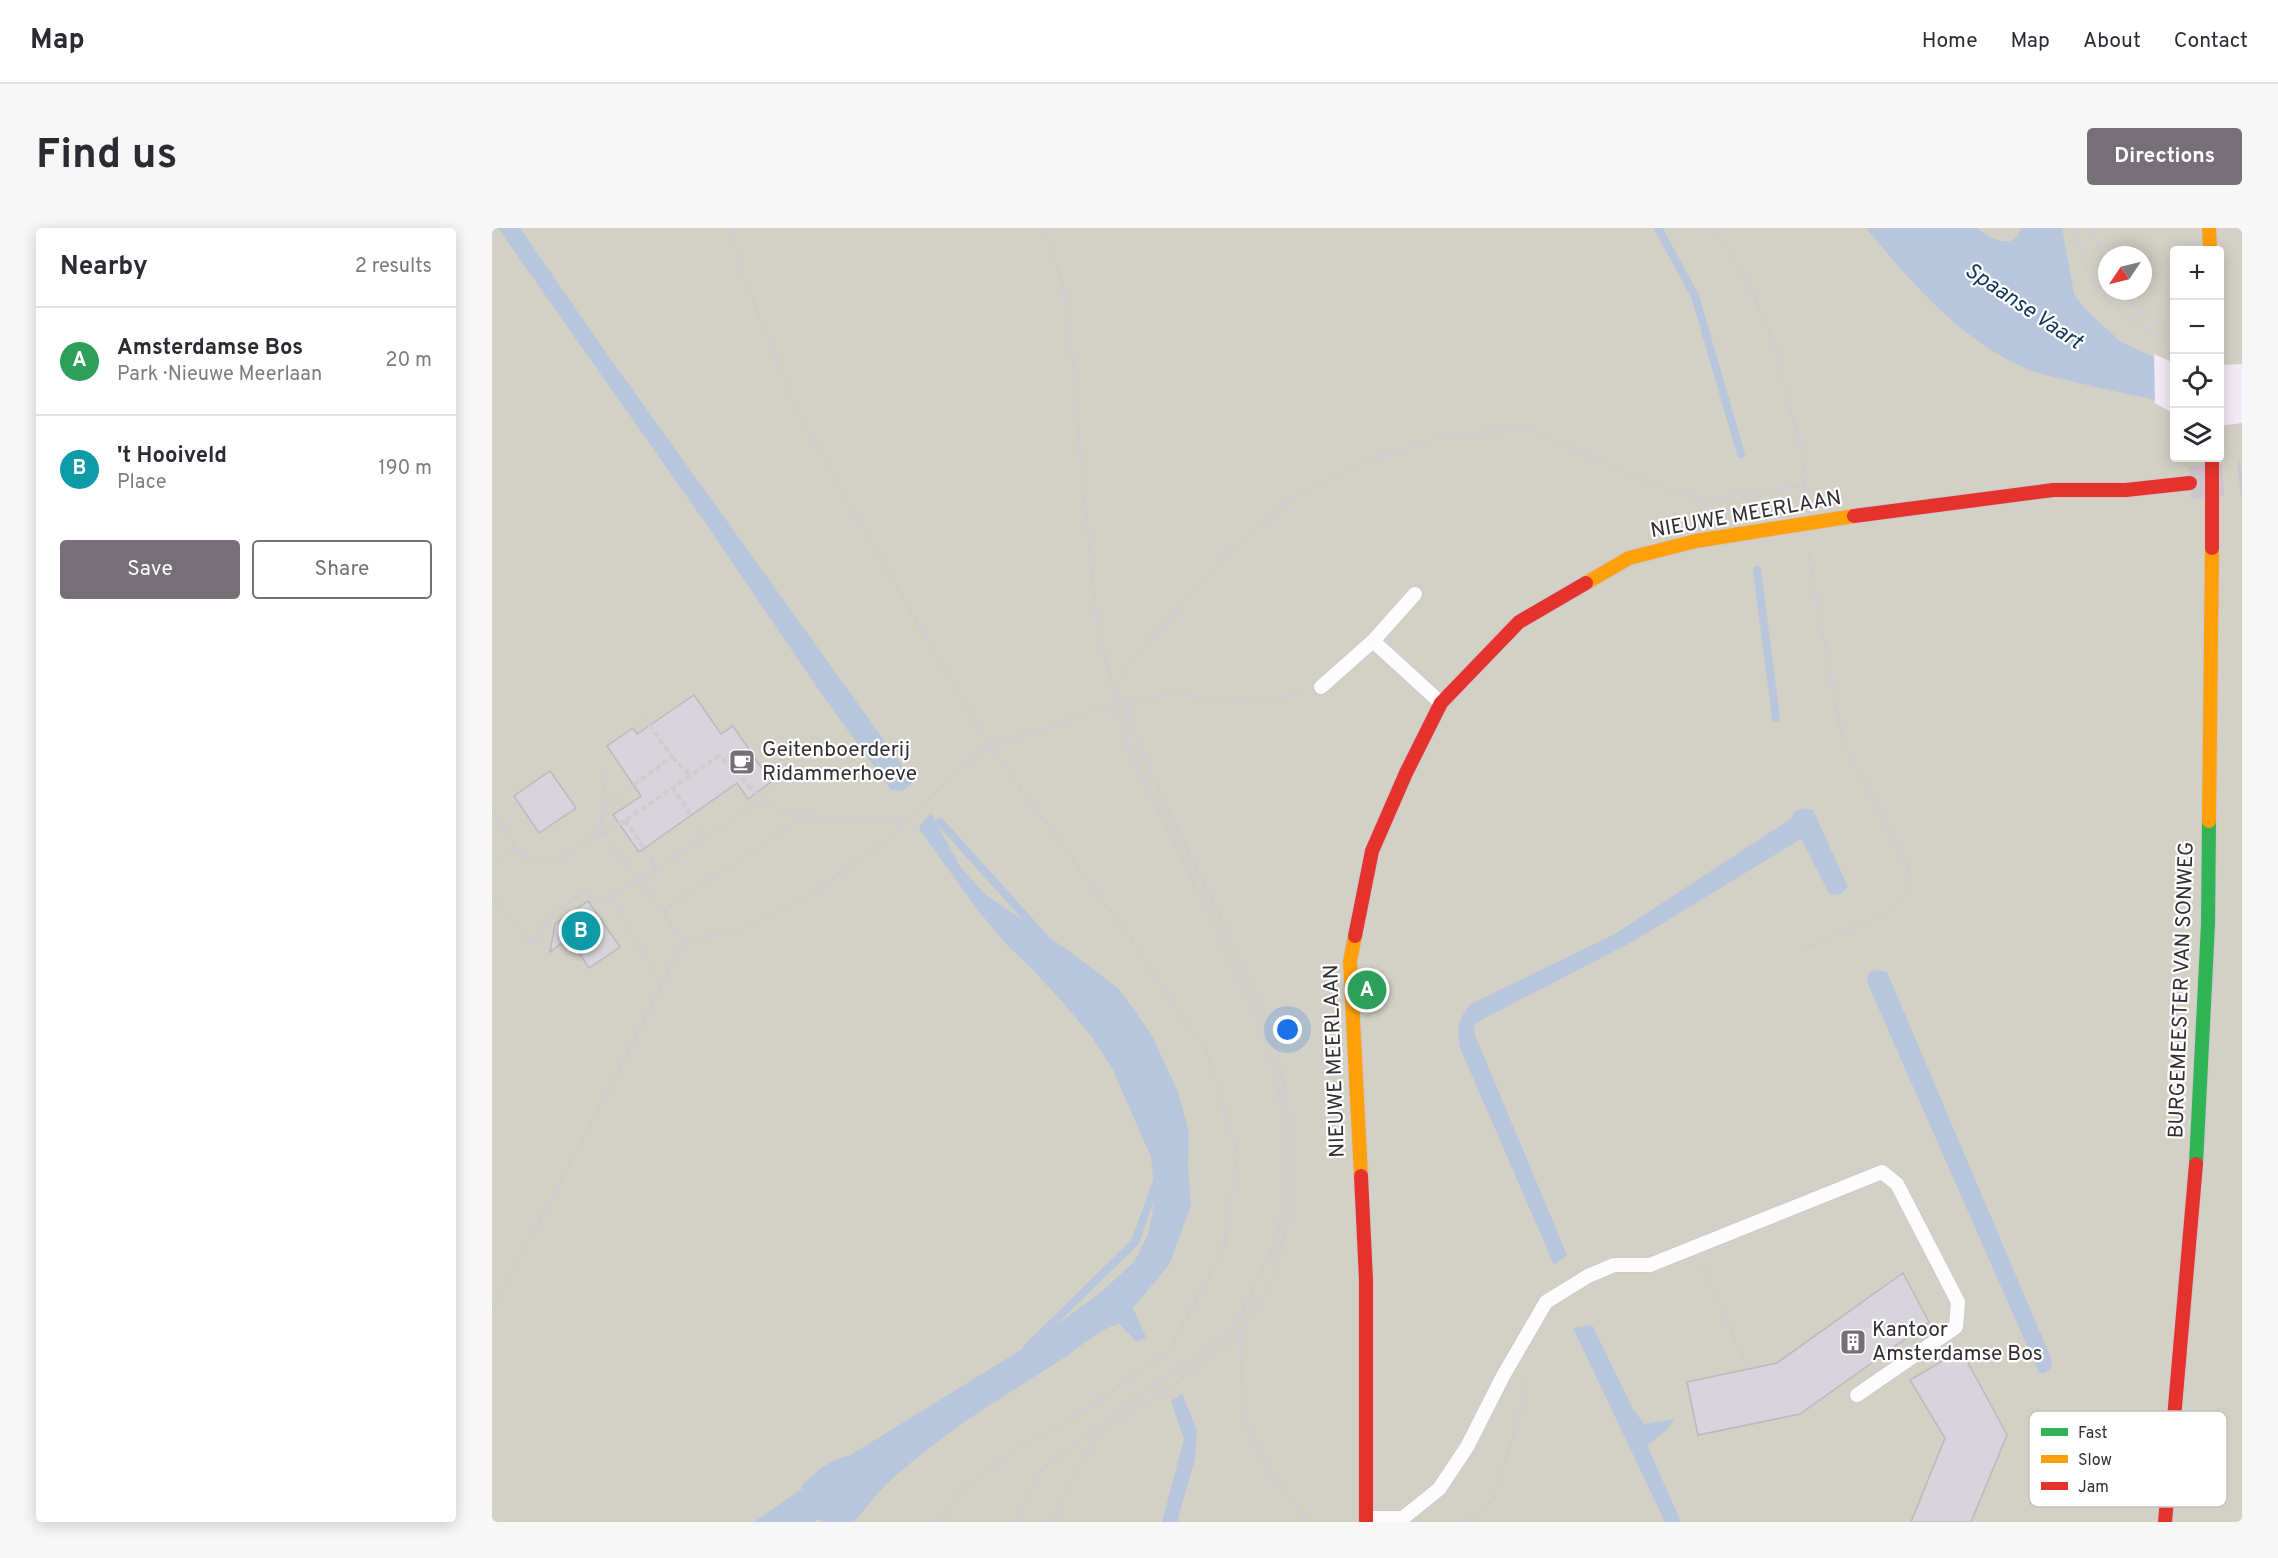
<!DOCTYPE html>
<html lang="en">
<head>
<meta charset="utf-8">
<style>
	:root { --surface:#fff; --page:#f7f7f7; --text:#2b2b33; --muted:#7c7c81; --line:#e1e1e2; --accent:#766f77 }
	body { margin:0; font-family:Overpass,sans-serif; background:var(--page); color:var(--text) }
	.controls { position:absolute; right:18px; top:18px; display:grid; overflow:hidden; border-radius:6px; box-shadow:0 3px 15px #0003 }
	.controls button { width:54px; height:54px; display:grid; place-items:center; padding:0; border:0; border-bottom:2px solid var(--line); background:var(--surface); color:var(--text); font:30px sans-serif }
	.compass { position:absolute; left:1606px; top:18px; width:54px; height:54px; border-radius:50%; background:var(--surface); box-shadow:0 3px 15px #0003; rotate:235deg }
	.you { position:absolute; left:796px; top:802px; width:21px; height:21px; margin:-15px; border:4px solid #fff; border-radius:50%; background:#1a73e8; box-shadow:0 0 0 9px #1a73e833 }
	.badge { display:grid; place-items:center; width:39px; height:39px; border-radius:50%; background:var(--accent); color:#fff; font-size:20px; font-weight:700 }
	.pin { position:absolute; translate:-50% -50%; border:3px solid #fff; box-shadow:0 2px 6px #0006 }
	.list { margin:0; padding:0; list-style:none }
	h2 { display:flex; justify-content:space-between; align-items:center; height:78px; margin:0; padding:0 24px; font-size:26px }
	h2 small { font-size:20px; font-weight:400; color:var(--muted) }
	.list li { display:grid; grid-template-columns:39px 1fr auto; gap:18px; align-items:center; box-sizing:border-box; height:108px; padding:0 24px; border-top:2px solid var(--line) }
	.list b { display:block; font-size:22px; white-space:nowrap }
	.list p { margin:0; font-size:20px; white-space:nowrap; color:var(--muted) }
	.list em { font-size:20px; font-style:normal; color:var(--muted) }
	.actions { display:flex; gap:12px; padding:18px 24px }
	.actions a { flex:1; padding:14px 0; border:2px solid var(--accent); border-radius:6px; text-align:center; font-size:21px; color:var(--accent) }
	.actions .main { background:var(--accent); color:#fff }
	.icon { flex:none; width:33px; height:33px; fill:none; stroke:currentColor; stroke-width:2; stroke-linecap:round; stroke-linejoin:round }
	.map { position:relative; flex:none; width:1750px; height:1294px; overflow:hidden; border-radius:6px }
	header { display:flex; align-items:center; gap:36px; box-sizing:border-box; height:84px; padding:0 30px; background:var(--surface); border-bottom:2px solid var(--line) }
	header strong { font-size:28px }
	nav { display:flex; gap:33px; margin-inline-start:auto; font-size:21px }
	.intro { display:flex; align-items:center; justify-content:space-between; box-sizing:border-box; height:144px; padding:0 36px }
	h1 { margin:0; font-size:42px }
	.button { padding:15px 27px; border-radius:6px; background:var(--accent); color:#fff; font-size:21px; font-weight:700 }
	main { display:flex; gap:36px; padding:0 36px }
	aside { flex:1; background:var(--surface); border-radius:6px; box-shadow:0 3px 15px #0003 }
	.map>svg:first-child { display:block }
	.green { fill:#d3d0c5; fill-rule:evenodd }
	.water { fill:#b7c6dc }
	.pier { fill:#f2eaf4 }
	.lines { fill:none; stroke-linecap:round; stroke-linejoin:round }
	.stream { stroke:#b7c6dc; stroke-width:8 }
	.building { fill:#d8d4dc; stroke:#bdb8c0; stroke-width:1.5 }
	.secondary-tunnel { stroke:#ccc4ce; stroke-width:33; stroke-dasharray:33 16; stroke-linecap:butt }
	.lane-casing { stroke:#cec8cf; stroke-width:16 }
	.fast-casing { stroke:#cec8cf; stroke-width:16 }
	.slow-casing { stroke:#cec8cf; stroke-width:16 }
	.jam-casing { stroke:#cec8cf; stroke-width:16 }
	.path { stroke:#d0cdd0; stroke-width:4; stroke-dasharray:6 3; stroke-linecap:butt }
	.lane { stroke:#fdfcfd; stroke-width:14 }
	.fast { stroke:#30b455; stroke-width:14 }
	.slow { stroke:#ff9f0a; stroke-width:14 }
	.jam { stroke:#e5322d; stroke-width:14 }
	.jam-bridge-casing { stroke:#cec8cf; stroke-width:16; stroke-linecap:butt }
	.jam-bridge { stroke:#e5322d; stroke-width:14 }
	.labels { text-anchor:middle; dominant-baseline:central; stroke-width:4.5; stroke-linejoin:round; paint-order:stroke }
	.street-label { font-size:21px; fill:#332d34; stroke:#fff }
	.poi-label { font-size:21px; fill:#332d34; stroke:#fff; text-anchor:start }
	.water-label { font-size:22px; font-style:italic; fill:#10355a; stroke:#fff }
	.key { fill:#fff; stroke:#c2c0c2; stroke-width:1.5 }
	.key-label { font-size:16px; fill:#332d34 }
</style>
</head>
<body>
<header>
<strong>Map</strong>
<nav><a>Home</a><a>Map</a><a>About</a><a>Contact</a></nav>
</header>
<div class="intro"><h1>Find us</h1><a class="button">Directions</a></div>
<main>
<aside>
<h2>Nearby<small>2 results</small></h2>
<ul class="list">
<li><span class="badge" style="background:#2e9e5b">A</span><div><b>Amsterdamse Bos</b><p>Park · Nieuwe Meerlaan</p></div><em>20 m</em></li>
<li><span class="badge" style="background:#0f9aa8">B</span><div><b>'t Hooiveld</b><p>Place</p></div><em>190 m</em></li>
</ul>
<div class="actions"><a class="main">Save</a><a>Share</a></div>
</aside>
<div class="map">
<svg width="1750" height="1294" viewBox="0 0 1750 1294">
	<rect width="100%" height="100%" fill="#f2eaf4"/>
	<!-- green -->
	<path class="green" d="M 0,0 L 1750,0 L 1750,1294 L 0,1294 ZM 1682,22 L 1728,22 L 1728,230 L 1682,230 ZM 1615,27 L 1651,27 L 1651,63 L 1615,63 Z"/>
	<!-- water -->
	<g class="water">
		<path d="M 6,0 L 28,0 L 110,119 L 422,554 L 410,563 L 399,562 L 331,468 L 212,293 Z"/>
		<path d="M 1374,0 L 1485,0 C 1499,11 1522,24 1529,0 L 1570,0 L 1582,66 L 1594,82 L 1629,114 L 1679,137 L 1665,172 C 1633,166 1602,159 1571,151 C 1559,148 1546,146 1535,141 C 1469,113 1419,54 1374,0 Z"/>
		<path d="M 1312,580 L 1321,582 L 1356,659 L 1347,667 L 1337,665 L 1309,611 L 1140,714 L 991,791 L 982,797 L 983,807 L 1075,1027 L 1062,1037 L 968,820 C 965,799 965,792 979,776 L 1123,706 L 1300,590 L 1302,584 Z"/>
		<path d="M 439,585 L 469,640 L 494,667 L 577,723 L 627,761 L 659,806 L 686,864 L 697,904 L 696,939 L 699,977 L 677,1037 L 641,1080 L 654,1109 L 645,1114 L 627,1096 C 604,1102 589,1119 569,1132 C 510,1169 450,1205 398,1253 C 385,1265 374,1280 362,1294 L 333,1294 L 325,1291 L 323,1294 L 262,1294 L 360,1226 L 537,1117 L 608,1065 L 643,1033 L 657,1004 L 663,968 L 659,929 L 621,842 L 600,809 L 573,777 L 541,742 L 514,716 L 485,681 L 427,601 L 429,596 Z"/>
		<path d="M 1385,742 L 1395,744 L 1559,1130 L 1560,1139 L 1553,1145 L 1547,1145 L 1375,754 L 1377,744 Z"/>
		<path d="M 1100,1097 L 1141,1181 L 1152,1196 L 1182,1191 L 1175,1202 L 1155,1217 L 1189,1294 L 1173,1294 L 1081,1100 Z"/>
		<path d="M 690,1166 L 705,1203 L 703,1231 L 685,1294 L 670,1294 L 692,1211 L 679,1173 Z"/>
	</g>
	<!-- pier -->
	<g class="pier">
		<path d="M 1662,126 L 1682,135 L 1682,186 L 1663,175 Z"/>
		<path d="M 1750,136 L 1750,195 L 1728,198 L 1728,137 Z"/>
	</g>
	<g class="lines">
		<!-- stream -->
		<g class="stream">
			<path d="M 1166,0 L 1203,68 L 1249,226"/>
			<path d="M 1265,342 L 1284,490"/>
			<path d="M 448,594 L 551,708"/>
			<path d="M 535,1120 L 643,1014 L 665,953"/>
			<path d="M 314,1259 L 333,1242 L 353,1232"/>
		</g>
	</g>
	<!-- building -->
	<g class="building">
		<path d="M 202,467 L 229,506 L 241,498 L 279,554 L 256,571 L 245,555 L 147,624 L 121,587 L 149,568 L 115,518 L 141,500 L 145,506 Z"/>
		<path d="M 58,543 L 84,580 L 47,605 L 22,568 Z"/>
		<path d="M 96,673 L 128,719 L 97,740 L 80,714 L 73,719 L 70,715 L 58,724 L 63,696 Z"/>
		<path d="M 1411,1045 L 1437,1094 L 1308,1186 L 1206,1207 L 1195,1154 L 1285,1135 Z"/>
		<path d="M 1469,1122 L 1515,1207 L 1479,1294 L 1419,1294 L 1453,1210 L 1418,1152 Z"/>
	</g>
	<g class="lines">
		<!-- secondary-tunnel -->
		<path class="secondary-tunnel" d="M 1698,255 L 1750,250"/>
		<defs>
			<g id="lane">
				<path d="M 881,413 L 949,475"/>
				<path d="M 829,459 L 881,413 L 923,366"/>
				<path d="M 875,1290 L 911,1290 L 947,1261 L 975,1219 L 1011,1148 L 1054,1074 L 1096,1048 L 1122,1037 L 1158,1037 L 1390,944 L 1405,956 L 1466,1074 L 1464,1099 L 1365,1167"/>
			</g>
			<path id="fast" d="M 1704,936 L 1716,696 L 1717,593"/>
			<g id="slow">
				<path d="M 1717,0 L 1718,22"/>
				<path d="M 1094,355 L 1137,330 L 1204,313 L 1362,288"/>
				<path d="M 1717,593 L 1720,320"/>
				<path d="M 863,708 L 858,733 L 869,948"/>
			</g>
			<g id="jam">
				<path d="M 1362,288 L 1561,262 L 1634,262 L 1698,255"/>
				<path d="M 863,708 L 880,623 L 914,545 L 949,475 L 1027,394 L 1094,355"/>
				<path d="M 869,948 L 874,1052 L 874,1294"/>
				<path d="M 1673,1294 L 1704,936"/>
			</g>
		</defs>
		<!-- lane casing -->
		<use href="#lane" class="lane-casing"/>
		<!-- fast casing -->
		<use href="#fast" class="fast-casing"/>
		<!-- slow casing -->
		<use href="#slow" class="slow-casing"/>
		<!-- jam casing -->
		<use href="#jam" class="jam-casing"/>
		<!-- path -->
		<g class="path">
			<path d="M 239,0 L 250,44 L 301,174 L 366,293 L 498,518 L 640,713 L 716,827 L 746,924 L 732,1021 L 676,1125 L 580,1190 L 528,1219 L 473,1258 L 448,1294"/>
			<path d="M 1221,0 L 1257,56 L 1284,122 L 1312,234 L 1313,267"/>
			<path d="M 1585,0 C 1590,55 1631,97 1682,112"/>
			<path d="M 1600,0 L 1615,43"/>
			<path d="M 1628,63 C 1643,80 1659,97 1682,102"/>
			<path d="M 625,473 L 628,451 L 636,436 L 729,332 L 802,268 L 881,231 L 963,205 L 1040,203 L 1168,259 L 1212,272 L 1313,257"/>
			<path d="M 180,529 L 198,547"/>
			<path d="M 180,559 L 212,606"/>
			<path d="M 109,579 L 115,537"/>
			<path d="M 0,584 L 30,628 L 64,634 L 109,603 L 148,653 L 108,675 L 91,663 L 52,693 L 49,710 L 39,716 L 0,667"/>
			<path d="M 133,592 L 166,641"/>
			<path d="M 109,603 L 109,580 L 180,529 L 145,480"/>
			<path d="M 112,607 L 227,528 L 270,571"/>
			<path d="M 0,639 L 24,619"/>
			<path d="M 119,669 L 162,743"/>
			<path d="M 170,684 L 313,588"/>
			<path d="M 191,713 L 148,653 L 270,571 L 295,587 L 412,592"/>
			<path d="M 1308,722 L 1401,683 L 1417,660 L 1416,641 L 1350,511 L 1316,323"/>
			<path d="M 1210,1034 L 1256,1141"/>
			<path d="M 0,1081 L 114,867 L 191,713 L 243,703 L 313,670 L 384,621 L 469,540 L 498,518 L 624,476 L 678,466 L 749,472 L 798,468 L 811,464"/>
			<path d="M 748,1105 L 750,1167 L 753,1193 L 779,1245 L 817,1294"/>
			<path d="M 524,1294 L 551,1241 L 653,1164 L 725,1114 L 748,1089 L 784,1012 L 793,961 L 793,912 L 785,850 L 769,798 L 634,514 L 605,394 L 590,248 L 580,123 L 571,60 L 553,0"/>
			<path d="M 562,1294 L 579,1253 L 610,1203 L 690,1151 L 730,1122 L 748,1105 L 780,1055 L 799,981 L 802,918 L 787,829 L 758,752 L 680,590 L 641,501 L 634,474"/>
			<path d="M 975,1294 L 1001,1272 L 1035,1159 L 1035,1147"/>
		</g>
		<!-- lane -->
		<use href="#lane" class="lane"/>
		<!-- fast -->
		<use href="#fast" class="fast"/>
		<!-- slow -->
		<use href="#slow" class="slow"/>
		<!-- jam -->
		<use href="#jam" class="jam"/>
		<defs>
			<path id="jam-bridge" d="M 1720,230 L 1720,320"/>
		</defs>
		<!-- jam-bridge casing -->
		<use href="#jam-bridge" class="jam-bridge-casing"/>
		<!-- jam-bridge -->
		<use href="#jam-bridge" class="jam-bridge"/>
	</g>
	<!-- icons -->
	<defs>
		<symbol id="cafe-square" viewBox="-11 -11 22 22"><rect x="-9" y="-9" width="18" height="18" rx="4" fill="#766f77" stroke="#fff"/><path d="M-5.5-4.5H6V0H3Q3 3.5 0 3.5H-2.5Q-5.5 3.5-5.5 0ZM3-3.2v2h1.7v-2ZM-6 4.5H4V6H-6Z" fill="#fff"/></symbol>
		<symbol id="building-square" viewBox="-11 -11 22 22"><rect x="-9" y="-9" width="18" height="18" rx="4" fill="#766f77" stroke="#fff"/><path d="M-4-6H4V6H1V3H-1V6H-4ZM-2.5-4.3h1.7v1.8h-1.7ZM.8-4.3h1.7v1.8H.8ZM-2.5-1h1.7V.8h-1.7ZM.8-1h1.7V.8H.8Z" fill="#fff"/></symbol>
	</defs>
	<g fill-rule="evenodd">
		<use href="#cafe-square" x="235" y="519" width="30" height="30"/>
		<use href="#building-square" x="1346" y="1099" width="30" height="30"/>
	</g>
	<g class="labels">
		<!-- street labels -->
		<g class="street-label">
			<text transform="translate(1254 287) rotate(-10)">NIEUWE MEERLAAN</text>
			<text transform="translate(1690 762) rotate(-88)">BURGEMEESTER VAN SONWEG</text>
			<text transform="translate(843 833) rotate(-92)">NIEUWE MEERLAAN</text>
		</g>
		<!-- poi labels -->
		<g class="poi-label">
			<text x="270" y="522">Geitenboerderij<tspan x="270" dy="24">Ridammerhoeve</tspan></text>
			<text x="1380" y="1102">Kantoor<tspan x="1380" dy="24">Amsterdamse Bos</tspan></text>
		</g>
		<!-- water labels -->
		<g class="water-label">
			<text transform="translate(1531 79) rotate(34)">Spaanse Vaart</text>
		</g>
	</g>
	<!-- legend -->
	<rect x="1537" y="1183" width="198" height="96" rx="9" class="key"/>
	<rect x="1549" y="1200" width="27" height="8" fill="#30b455"/>
	<rect x="1549" y="1227" width="27" height="8" fill="#ff9f0a"/>
	<rect x="1549" y="1254" width="27" height="8" fill="#e5322d"/>
	<g class="key-label">
		<text x="1586" y="1210">Fast</text>
		<text x="1586" y="1237">Slow</text>
		<text x="1586" y="1264">Jam</text>
	</g>
</svg>
<div class="controls">
<button>+</button>
<button>−</button>
<button><svg class="icon" aria-label="locate" viewBox="0 0 24 24"><circle cx="12" cy="12" r="6"/><path d="M12 2v4M12 18v4M2 12h4M18 12h4"/></svg></button>
<button><svg class="icon" aria-label="layers" viewBox="0 0 24 24"><path d="M12 4l9 5-9 5-9-5zM3 14l9 5 9-5"/></svg></button>
</div>
<svg class="compass" viewBox="-18 -18 36 36"><path d="M0-13l5 13h-10z" fill="#e53935"/><path d="M0 13l5-13h-10z" fill="#7c7c81"/></svg>
<div class="you"></div>
<div class="pin badge" style="left:875px;top:762px;background:#2e9e5b">A</div>
<div class="pin badge" style="left:89px;top:703px;background:#0f9aa8">B</div>
</div>
</main>
</body>
</html>
